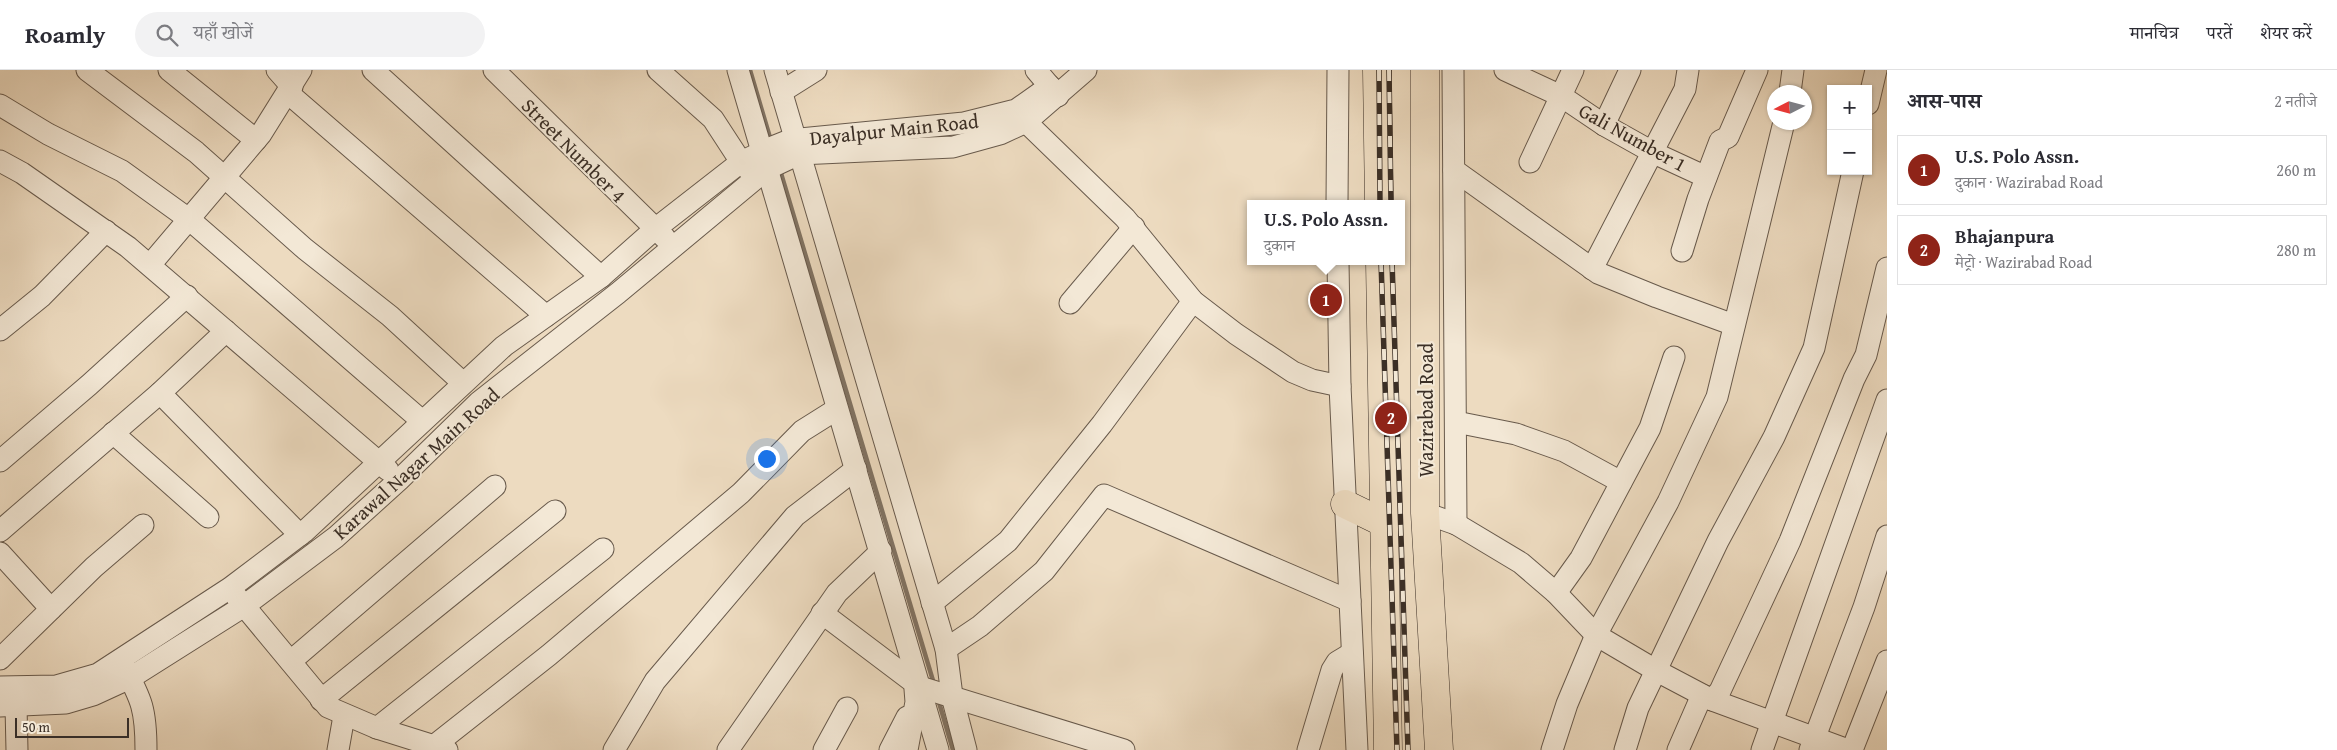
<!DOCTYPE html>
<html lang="hi">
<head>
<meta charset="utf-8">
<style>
	:root { --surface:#fff; --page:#f2f2f3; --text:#2b2b33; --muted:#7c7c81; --line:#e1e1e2; --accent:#8f2418 }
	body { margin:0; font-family:"Gentium Book Plus","Noto Serif Devanagari",serif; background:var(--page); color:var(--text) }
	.controls { position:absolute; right:15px; top:15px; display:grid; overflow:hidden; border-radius:0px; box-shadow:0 1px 4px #0004 }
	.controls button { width:45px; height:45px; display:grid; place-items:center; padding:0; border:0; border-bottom:1px solid var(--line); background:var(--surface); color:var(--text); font:25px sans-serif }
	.compass { position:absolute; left:1767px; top:15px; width:45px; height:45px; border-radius:50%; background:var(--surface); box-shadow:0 1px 4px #0004; rotate:264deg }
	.scale { position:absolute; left:15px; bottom:12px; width:114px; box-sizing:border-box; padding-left:5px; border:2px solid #3b2f26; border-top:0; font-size:14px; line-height:18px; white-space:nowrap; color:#3b2f26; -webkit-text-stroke:4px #f3e8d6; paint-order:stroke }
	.you { position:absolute; left:766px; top:388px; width:18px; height:18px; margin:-12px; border:4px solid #fff; border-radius:50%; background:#1a73e8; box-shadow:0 0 0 8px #1a73e833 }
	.badge { display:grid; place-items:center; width:32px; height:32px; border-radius:50%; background:var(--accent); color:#fff; font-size:16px; font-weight:700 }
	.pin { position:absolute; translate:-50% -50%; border:2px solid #fff; box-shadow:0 1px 5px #0006 }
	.popup { position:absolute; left:1247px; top:130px; width:158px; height:65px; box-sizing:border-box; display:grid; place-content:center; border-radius:0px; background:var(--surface); filter:drop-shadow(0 1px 4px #0005); font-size:16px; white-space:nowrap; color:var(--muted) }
	.popup b { font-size:19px; color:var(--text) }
	.popup::after { content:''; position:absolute; left:50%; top:100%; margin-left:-10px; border:10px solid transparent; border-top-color:var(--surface) }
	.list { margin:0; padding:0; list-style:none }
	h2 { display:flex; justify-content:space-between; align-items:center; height:65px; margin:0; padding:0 20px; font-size:21px }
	h2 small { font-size:16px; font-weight:400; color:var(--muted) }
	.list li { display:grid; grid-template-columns:32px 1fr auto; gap:15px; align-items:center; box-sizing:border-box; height:70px; margin:0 10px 10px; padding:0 10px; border:1px solid var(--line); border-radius:0px }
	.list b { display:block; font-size:19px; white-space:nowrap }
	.list p { margin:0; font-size:16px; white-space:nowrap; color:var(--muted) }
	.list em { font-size:16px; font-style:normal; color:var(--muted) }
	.icon { flex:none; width:28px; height:28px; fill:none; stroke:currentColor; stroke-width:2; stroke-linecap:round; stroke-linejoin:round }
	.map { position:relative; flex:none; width:1887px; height:680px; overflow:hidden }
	header { display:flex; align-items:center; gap:30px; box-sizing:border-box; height:70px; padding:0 25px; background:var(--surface); border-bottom:1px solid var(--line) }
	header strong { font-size:24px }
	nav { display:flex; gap:28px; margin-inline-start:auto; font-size:18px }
	.search { width:350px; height:45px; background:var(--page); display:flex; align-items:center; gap:12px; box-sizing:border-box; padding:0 18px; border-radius:28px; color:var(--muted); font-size:19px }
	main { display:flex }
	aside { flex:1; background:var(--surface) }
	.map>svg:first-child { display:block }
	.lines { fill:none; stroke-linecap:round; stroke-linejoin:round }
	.stream { stroke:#817363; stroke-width:4.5 }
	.minor-casing { stroke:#685a4c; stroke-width:23 }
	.highway-casing { stroke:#3b2f26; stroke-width:29 }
	.minor { stroke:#f3e8d6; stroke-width:21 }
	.highway { stroke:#eddbc0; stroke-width:28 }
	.rail-casing { stroke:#3b2f26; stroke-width:5.5 }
	.rail { stroke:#f3e8d6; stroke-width:4; stroke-dasharray:11; stroke-linecap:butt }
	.labels { text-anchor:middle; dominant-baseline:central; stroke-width:4; stroke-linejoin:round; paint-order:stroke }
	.street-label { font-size:20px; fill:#3b2f26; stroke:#f3e8d6 }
</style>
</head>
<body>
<header>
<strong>Roamly</strong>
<div class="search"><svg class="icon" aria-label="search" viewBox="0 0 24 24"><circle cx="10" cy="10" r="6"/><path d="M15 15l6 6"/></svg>यहाँ खोजें</div>
<nav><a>मानचित्र</a><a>परतें</a><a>शेयर करें</a></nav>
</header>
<main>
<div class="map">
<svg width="1887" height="680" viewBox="0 0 1887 680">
	<rect width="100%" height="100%" fill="#eddbc0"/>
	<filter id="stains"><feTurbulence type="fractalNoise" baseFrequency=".004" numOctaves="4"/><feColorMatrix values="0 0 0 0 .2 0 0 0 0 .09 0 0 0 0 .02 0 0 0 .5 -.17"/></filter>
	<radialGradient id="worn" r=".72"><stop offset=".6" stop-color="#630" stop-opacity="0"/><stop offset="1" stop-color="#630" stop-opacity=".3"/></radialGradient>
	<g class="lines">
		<!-- stream -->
		<g class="stream">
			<path d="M 750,0 L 771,71"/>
			<path d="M 780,100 L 934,614"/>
			<path d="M 938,629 L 953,680"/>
		</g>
		<defs>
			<g id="minor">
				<path d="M 87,0 L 196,82 L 305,179 L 390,246 L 463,313"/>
				<path d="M 169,0 L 256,70"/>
				<path d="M 277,0 L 292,17"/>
				<path d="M 373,0 L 601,207"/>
				<path d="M 494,0 L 665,168"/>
				<path d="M 658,0 L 713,49 L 741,92 L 752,103"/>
				<path d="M 738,0 L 938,680"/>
				<path d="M 775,0 L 946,579 L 952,626 L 966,680"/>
				<path d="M 1036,0 L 1058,26"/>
				<path d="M 1453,0 L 1456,454"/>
				<path d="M 1505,0 L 1561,26 L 1604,55 L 1654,83 L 1706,107"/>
				<path d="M 781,22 L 816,0"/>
				<path d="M 1790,22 L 1793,0"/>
				<path d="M 288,23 L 546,246"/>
				<path d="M 1868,34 L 1876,0"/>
				<path d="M 0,35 L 48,64 L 122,101 L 190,150 L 422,351"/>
				<path d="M 1026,52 L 1125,148 L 1193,231 L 1236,264 L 1293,302 L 1312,310 L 1340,316"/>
				<path d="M 1604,55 L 1630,0"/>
				<path d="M 0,91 L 22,103 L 128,177 L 388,400"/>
				<path d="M 1530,92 L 1573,0"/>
				<path d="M 1454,100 L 1598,203 L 1657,227 L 1734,255"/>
				<path d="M 1337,134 L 1338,0"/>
				<path d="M 1682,181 L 1698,129 L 1720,71 L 1728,67 L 1757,0"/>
				<path d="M 1338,191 L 1340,316 L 1357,680"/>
				<path d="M 150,195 L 261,64 L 301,0"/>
				<path d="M 1592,199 L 1685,19 L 1688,0"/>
				<path d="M 1070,233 L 1134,157"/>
				<path d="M 0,260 L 42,226 L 106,161"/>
				<path d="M 160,323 L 300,465"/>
				<path d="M 1456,352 L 1516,364 L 1564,381 L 1621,412"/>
				<path d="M 113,363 L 208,447"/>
				<path d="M 0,391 L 89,315 L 187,226"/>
				<path d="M 1425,443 L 1456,454 L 1521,493 L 1556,523 L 1596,565 L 1657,601 L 1712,630 L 1848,680"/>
				<path d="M 0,461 L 160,323 L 226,261"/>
				<path d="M 0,483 L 51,539"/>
				<path d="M 1556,523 L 1581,488 L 1650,358 L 1674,287"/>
				<path d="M 236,526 L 328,637 L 377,658 L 447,680"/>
				<path d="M 932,533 L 1008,471 L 1102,354 L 1193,231"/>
				<path d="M 822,543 L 920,617 L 1124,680"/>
				<path d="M 946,579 L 980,556 L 1044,501 L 1104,425 L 1350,531"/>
				<path d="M 0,589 L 94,497 L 143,455"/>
				<path d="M 291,591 L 495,416"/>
				<path d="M 123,595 C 142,630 146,640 146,680"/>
				<path d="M 0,617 L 56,616 L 98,604 L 230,518 L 304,462 L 504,276 L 601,207 L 655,159 L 741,92 L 770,78 L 790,70 L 964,53 L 1016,40 L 1050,16"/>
				<path d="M 321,630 L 555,441"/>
				<path d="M 1712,630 L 1720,621 L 1790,471 L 1854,309 L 1866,285 L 1887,198"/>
				<path d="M 0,636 L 66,633 L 93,625 L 130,608 L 244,536 L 336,467 L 399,410 L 479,332 L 618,223 L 767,99 L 799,84 L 953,77 L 1000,64 L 1026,52 L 1086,0"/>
				<path d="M 16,636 L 17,680"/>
				<path d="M 377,658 L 603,479"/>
				<path d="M 338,680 L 344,646"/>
				<path d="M 434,680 L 435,675 L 549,585 L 741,423 L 802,361 L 837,339"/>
				<path d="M 614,680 L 655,611 L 795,446 L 856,399"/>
				<path d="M 728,680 L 837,523 L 881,481"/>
				<path d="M 824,680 L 847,638"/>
				<path d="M 890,680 L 907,647"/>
				<path d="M 907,680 L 916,632 L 915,619"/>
				<path d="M 1308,680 L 1332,600 L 1337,592 L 1352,583"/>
				<path d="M 1552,680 L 1567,634 L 1596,565 L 1668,432 L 1717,327 L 1784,52"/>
				<path d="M 1625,680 L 1638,638 L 1718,471 L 1774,367 L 1814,278 L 1853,101"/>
				<path d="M 1678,680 L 1702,625"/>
				<path d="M 1762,680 L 1887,330"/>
				<path d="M 1810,680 L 1864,537 L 1887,466"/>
				<path d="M 1852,680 L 1887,591"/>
			</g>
			<g id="highway">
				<path d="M 1377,0 L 1379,134"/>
				<path d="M 1425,0 L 1425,443 L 1439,680"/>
				<path d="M 1380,191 L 1388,680"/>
				<path d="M 1345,434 L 1384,453"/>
			</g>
		</defs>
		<!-- minor casing -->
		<use href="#minor" class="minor-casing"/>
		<!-- highway casing -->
		<use href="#highway" class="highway-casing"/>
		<!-- minor -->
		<use href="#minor" class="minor"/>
		<!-- highway -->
		<use href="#highway" class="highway"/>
		<defs>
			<g id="rail">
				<path d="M 1379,0 L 1380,134"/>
				<path d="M 1389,0 L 1391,134"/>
				<path d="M 1381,191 L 1397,680"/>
				<path d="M 1392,191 L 1408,680"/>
			</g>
		</defs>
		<!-- rail casing -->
		<use href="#rail" class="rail-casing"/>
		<!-- rail -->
		<use href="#rail" class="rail"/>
	</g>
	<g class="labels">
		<!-- street labels -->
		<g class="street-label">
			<text transform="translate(894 59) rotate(-6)">Dayalpur Main Road</text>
			<text transform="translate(1633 67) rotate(29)">Gali Number 1</text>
			<text transform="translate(574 80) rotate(45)">Street Number 4</text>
			<text transform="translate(1425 340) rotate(-90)">Wazirabad Road</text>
			<text transform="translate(416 393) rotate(-42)">Karawal Nagar Main Road</text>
		</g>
	</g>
	<rect width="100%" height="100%" filter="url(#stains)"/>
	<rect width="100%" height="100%" fill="url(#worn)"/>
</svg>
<div class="controls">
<button>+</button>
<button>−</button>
</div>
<svg class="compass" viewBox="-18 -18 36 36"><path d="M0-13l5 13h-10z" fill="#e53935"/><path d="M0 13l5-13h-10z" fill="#7c7c81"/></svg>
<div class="scale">50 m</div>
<div class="you"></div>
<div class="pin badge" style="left:1326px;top:230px">1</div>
<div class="popup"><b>U.S. Polo Assn.</b>दुकान</div>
<div class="pin badge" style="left:1391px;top:348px">2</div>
</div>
<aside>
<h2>आस-पास<small>2 नतीजे</small></h2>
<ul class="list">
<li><span class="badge">1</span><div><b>U.S. Polo Assn.</b><p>दुकान · Wazirabad Road</p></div><em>260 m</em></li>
<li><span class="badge">2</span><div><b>Bhajanpura</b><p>मेट्रो · Wazirabad Road</p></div><em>280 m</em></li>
</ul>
</aside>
</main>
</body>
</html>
